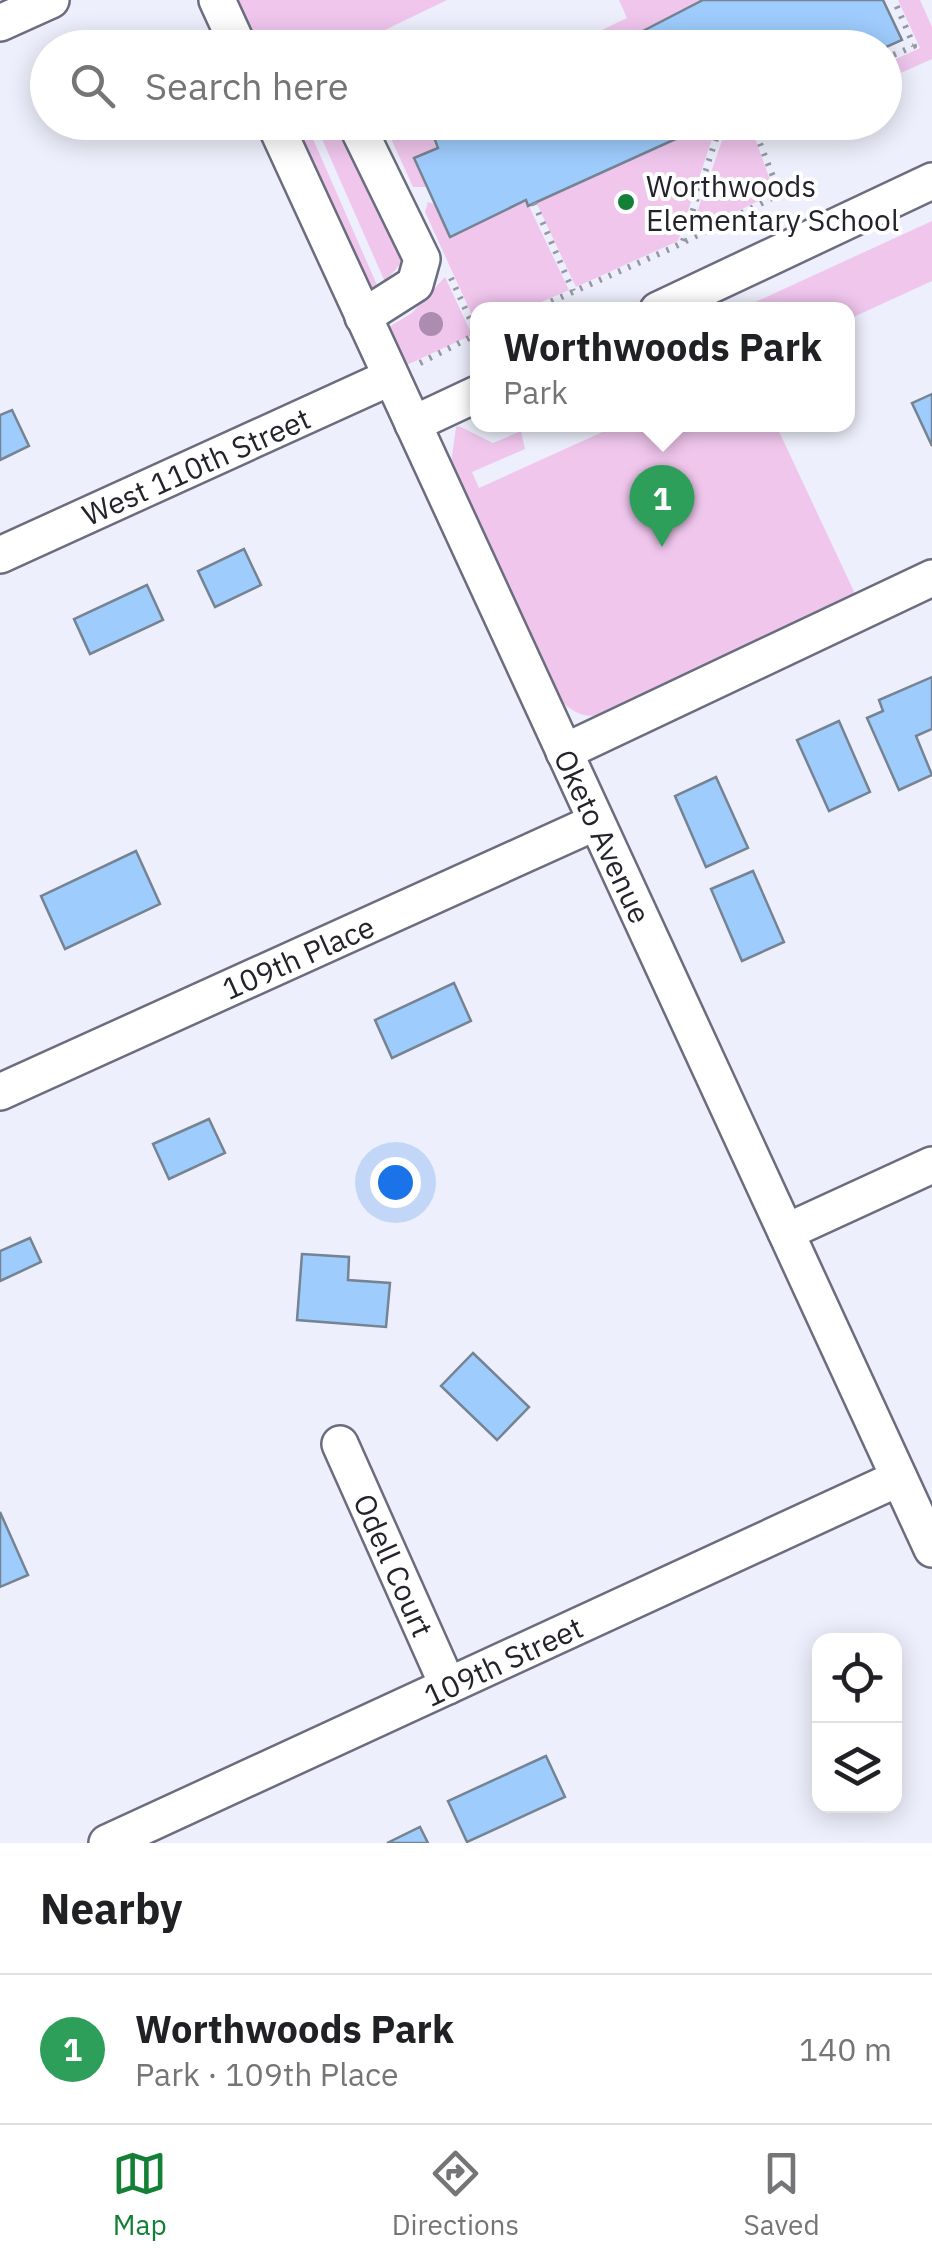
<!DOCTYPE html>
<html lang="en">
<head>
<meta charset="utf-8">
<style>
	:root { --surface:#fff; --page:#f6f6f6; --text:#202124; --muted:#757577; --line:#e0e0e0; --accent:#138036 }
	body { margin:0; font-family:"IBM Plex Sans",sans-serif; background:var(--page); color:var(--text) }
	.controls { position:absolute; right:30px; bottom:30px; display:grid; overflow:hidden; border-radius:20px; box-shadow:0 5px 25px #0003 }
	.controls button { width:90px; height:90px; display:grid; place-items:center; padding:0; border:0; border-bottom:2px solid var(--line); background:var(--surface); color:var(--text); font:50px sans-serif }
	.you { position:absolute; left:395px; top:1182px; width:35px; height:35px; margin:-25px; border:8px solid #fff; border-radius:50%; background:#1a73e8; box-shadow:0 0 0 15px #1a73e833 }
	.badge { display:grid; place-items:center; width:65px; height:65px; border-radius:50%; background:var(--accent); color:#fff; font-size:32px; font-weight:700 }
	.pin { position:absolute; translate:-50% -82px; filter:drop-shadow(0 2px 5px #0008) }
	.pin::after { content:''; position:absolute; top:52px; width:35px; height:30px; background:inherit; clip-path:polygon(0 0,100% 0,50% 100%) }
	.popup { position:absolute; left:470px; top:302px; width:385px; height:130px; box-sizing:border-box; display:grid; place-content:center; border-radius:20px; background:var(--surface); filter:drop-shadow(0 2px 8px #0005); font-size:32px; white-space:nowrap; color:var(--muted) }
	.popup b { font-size:38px; color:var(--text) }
	.popup::after { content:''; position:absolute; left:50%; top:100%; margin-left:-20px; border:20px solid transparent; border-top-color:var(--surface) }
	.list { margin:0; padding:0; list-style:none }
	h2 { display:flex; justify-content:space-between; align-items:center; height:130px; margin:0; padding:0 40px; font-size:42px }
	h2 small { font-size:32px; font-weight:400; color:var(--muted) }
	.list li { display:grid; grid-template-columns:65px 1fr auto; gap:30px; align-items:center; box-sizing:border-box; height:150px; padding:0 40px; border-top:2px solid var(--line) }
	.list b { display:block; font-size:38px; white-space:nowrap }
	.list p { margin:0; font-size:32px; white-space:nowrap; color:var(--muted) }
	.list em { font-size:32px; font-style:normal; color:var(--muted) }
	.icon { flex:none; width:55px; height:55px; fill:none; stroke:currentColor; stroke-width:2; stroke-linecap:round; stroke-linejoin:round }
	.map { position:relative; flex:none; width:932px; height:1843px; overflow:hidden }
	.search { position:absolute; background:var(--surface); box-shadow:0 5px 25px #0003; left:30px; right:30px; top:30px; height:110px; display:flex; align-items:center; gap:25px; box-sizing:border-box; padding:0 35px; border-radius:55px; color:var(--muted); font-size:38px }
	.sheet { height:280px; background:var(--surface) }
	nav { display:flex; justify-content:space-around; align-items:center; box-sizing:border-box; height:140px; border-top:2px solid var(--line); background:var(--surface); font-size:28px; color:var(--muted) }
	nav a { display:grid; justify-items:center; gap:5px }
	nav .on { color:var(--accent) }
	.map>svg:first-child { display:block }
	.green { fill:#f0c6ed }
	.building { fill:#9eccfd; stroke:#768392; stroke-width:2.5 }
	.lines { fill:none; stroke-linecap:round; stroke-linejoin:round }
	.minor-casing { stroke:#696d7e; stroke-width:40 }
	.path { stroke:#9597a2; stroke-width:6; stroke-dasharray:2.5 8; stroke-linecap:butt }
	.minor { stroke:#fff; stroke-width:35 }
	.tree { fill:#ac8cb1 }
	.poi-dot { fill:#138036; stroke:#fff; stroke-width:4 }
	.labels { text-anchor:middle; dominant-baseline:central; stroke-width:8; stroke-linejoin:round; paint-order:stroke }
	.poi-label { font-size:30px; fill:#22232b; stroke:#fff; text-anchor:start }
	.street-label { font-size:30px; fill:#22232b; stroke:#fff }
</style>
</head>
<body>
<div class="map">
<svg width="932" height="1843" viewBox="0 0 932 1843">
	<rect width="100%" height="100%" fill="#edf0fc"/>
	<!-- green -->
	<g class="green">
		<path d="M 236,0 L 447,0 L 356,44 L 357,48 L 259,47 Z"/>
		<path d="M 619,0 L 703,0 L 610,47 L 564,48 L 627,18 Z"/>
		<path d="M 898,0 L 920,0 L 932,27 L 932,59 L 885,80 L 885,64 L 920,48 Z"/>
		<path d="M 282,123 L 306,123 L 377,285 L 370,291 Z"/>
		<path d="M 315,123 L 343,123 L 399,244 L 402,262 L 385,282 Z"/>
		<path d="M 384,123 L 445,123 L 431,129 L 436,148 L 414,158 L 427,187 L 413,187 Z"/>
		<path d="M 706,124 L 713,136 L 678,241 L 576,287 L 536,202 Z"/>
		<path d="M 750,125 L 775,193 L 689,235 L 725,132 L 727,135 Z"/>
		<path d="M 526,200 L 569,290 L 525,309 L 477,310 L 477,326 L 425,212 L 428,202 L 434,204 L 450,237 Z"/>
		<path d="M 932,221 L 932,281 L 847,320 L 847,310 L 740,309 Z"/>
		<path d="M 445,277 L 472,335 L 398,369 L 384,330 L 412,313 Z"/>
		<path d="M 618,425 L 776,425 L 858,600 L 616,711 C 593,718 582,719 563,703 L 451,463 L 456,427 L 459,426 L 493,443 L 521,431 L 525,449 L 472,472 L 479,488 Z"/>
	</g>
	<!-- building -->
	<g class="building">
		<path d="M 703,0 L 883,0 L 902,40 L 884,48 L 610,48 Z"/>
		<path d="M 445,122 L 713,122 L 528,206 L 526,200 L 450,237 L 414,158 L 438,148 L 431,129 Z"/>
		<path d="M 932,394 L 932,446 L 912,403 Z"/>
		<path d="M 12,410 L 29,446 L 0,460 L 0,415 Z"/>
		<path d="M 244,549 L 261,585 L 215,607 L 198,571 Z"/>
		<path d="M 147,585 L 163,620 L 90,654 L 74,619 Z"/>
		<path d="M 932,677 L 932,729 L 916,736 L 932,775 L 899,790 L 867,718 L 883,711 L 879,700 Z"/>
		<path d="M 839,721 L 870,792 L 829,811 L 797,740 Z"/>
		<path d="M 716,777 L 748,848 L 706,867 L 675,796 Z"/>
		<path d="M 136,851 L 160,904 L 65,949 L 41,896 Z"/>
		<path d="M 753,871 L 784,942 L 742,961 L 711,889 Z"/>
		<path d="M 454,983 L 471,1021 L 392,1058 L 375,1020 Z"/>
		<path d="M 209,1119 L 225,1153 L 169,1179 L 153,1144 Z"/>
		<path d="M 30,1238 L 41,1262 L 0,1281 L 0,1251 Z"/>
		<path d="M 302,1254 L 349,1257 L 348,1280 L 390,1283 L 386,1327 L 297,1320 Z"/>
		<path d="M 473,1353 L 529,1407 L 497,1440 L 441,1386 Z"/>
		<path d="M 0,1512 L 28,1575 L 0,1587 Z"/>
		<path d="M 546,1756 L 565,1797 L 467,1842 L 448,1801 Z"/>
		<path d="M 420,1827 L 428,1843 L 387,1843 Z"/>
	</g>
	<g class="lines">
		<defs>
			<g id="minor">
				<path d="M 217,0 L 239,48"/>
				<path d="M 0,23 L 51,0"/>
				<path d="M 274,122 L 932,1549"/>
				<path d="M 355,122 L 422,259 L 415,284 L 363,317"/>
				<path d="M 658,310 L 932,181"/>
				<path d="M 413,424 L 477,394"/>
				<path d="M 0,555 L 391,377"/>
				<path d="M 564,752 L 932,578"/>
				<path d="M 0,1092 L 596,822"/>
				<path d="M 786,1232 L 932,1165"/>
				<path d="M 340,1444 L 448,1686"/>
				<path d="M 107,1843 L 899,1478"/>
			</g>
		</defs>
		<!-- minor casing -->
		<use href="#minor" class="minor-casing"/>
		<!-- path -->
		<g class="path">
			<path d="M 884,59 L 914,46 L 894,0"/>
			<path d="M 534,203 L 573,291"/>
			<path d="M 683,241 L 721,123"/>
			<path d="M 451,278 L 477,334"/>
			<path d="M 532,310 L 670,249 L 780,194 L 757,136 L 781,122"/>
			<path d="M 420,363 L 475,335"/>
		</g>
		<!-- minor -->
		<use href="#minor" class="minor"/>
	</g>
	<!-- trees -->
	<circle class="tree" cx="431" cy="324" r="12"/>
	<!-- markers -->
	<circle class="poi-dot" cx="626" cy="202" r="10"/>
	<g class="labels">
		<!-- poi labels -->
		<g class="poi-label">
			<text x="646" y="185">Worthwoods<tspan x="646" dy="34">Elementary School</tspan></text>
		</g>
		<!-- street labels -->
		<g class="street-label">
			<text transform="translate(196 466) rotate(-24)">West 110th Street</text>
			<text transform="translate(603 836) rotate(65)">Oketo Avenue</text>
			<text transform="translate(298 957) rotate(-24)">109th Place</text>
			<text transform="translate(394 1565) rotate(66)">Odell Court</text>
			<text transform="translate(503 1661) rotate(-25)">109th Street</text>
		</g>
	</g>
</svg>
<div class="controls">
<button><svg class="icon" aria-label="locate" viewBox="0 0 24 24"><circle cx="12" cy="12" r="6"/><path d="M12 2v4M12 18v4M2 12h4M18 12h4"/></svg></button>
<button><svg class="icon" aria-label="layers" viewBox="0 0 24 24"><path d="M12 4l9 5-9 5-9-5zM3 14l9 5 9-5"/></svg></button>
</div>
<div class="you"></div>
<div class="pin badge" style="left:662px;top:547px;background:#2e9e5b">1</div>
<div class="popup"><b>Worthwoods Park</b>Park</div>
<div class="search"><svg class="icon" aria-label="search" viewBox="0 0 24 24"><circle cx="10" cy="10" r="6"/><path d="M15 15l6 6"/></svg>Search here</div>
</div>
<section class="sheet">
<h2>Nearby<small></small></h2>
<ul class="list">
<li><span class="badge" style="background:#2e9e5b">1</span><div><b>Worthwoods Park</b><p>Park · 109th Place</p></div><em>140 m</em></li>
</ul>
</section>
<nav>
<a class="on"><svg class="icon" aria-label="map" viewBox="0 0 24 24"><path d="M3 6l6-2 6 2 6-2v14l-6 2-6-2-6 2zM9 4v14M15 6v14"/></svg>Map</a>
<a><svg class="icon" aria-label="directions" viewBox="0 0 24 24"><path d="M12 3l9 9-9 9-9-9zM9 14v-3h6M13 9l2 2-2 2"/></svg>Directions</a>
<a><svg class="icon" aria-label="saved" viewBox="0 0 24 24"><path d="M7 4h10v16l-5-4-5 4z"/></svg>Saved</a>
</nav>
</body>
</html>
